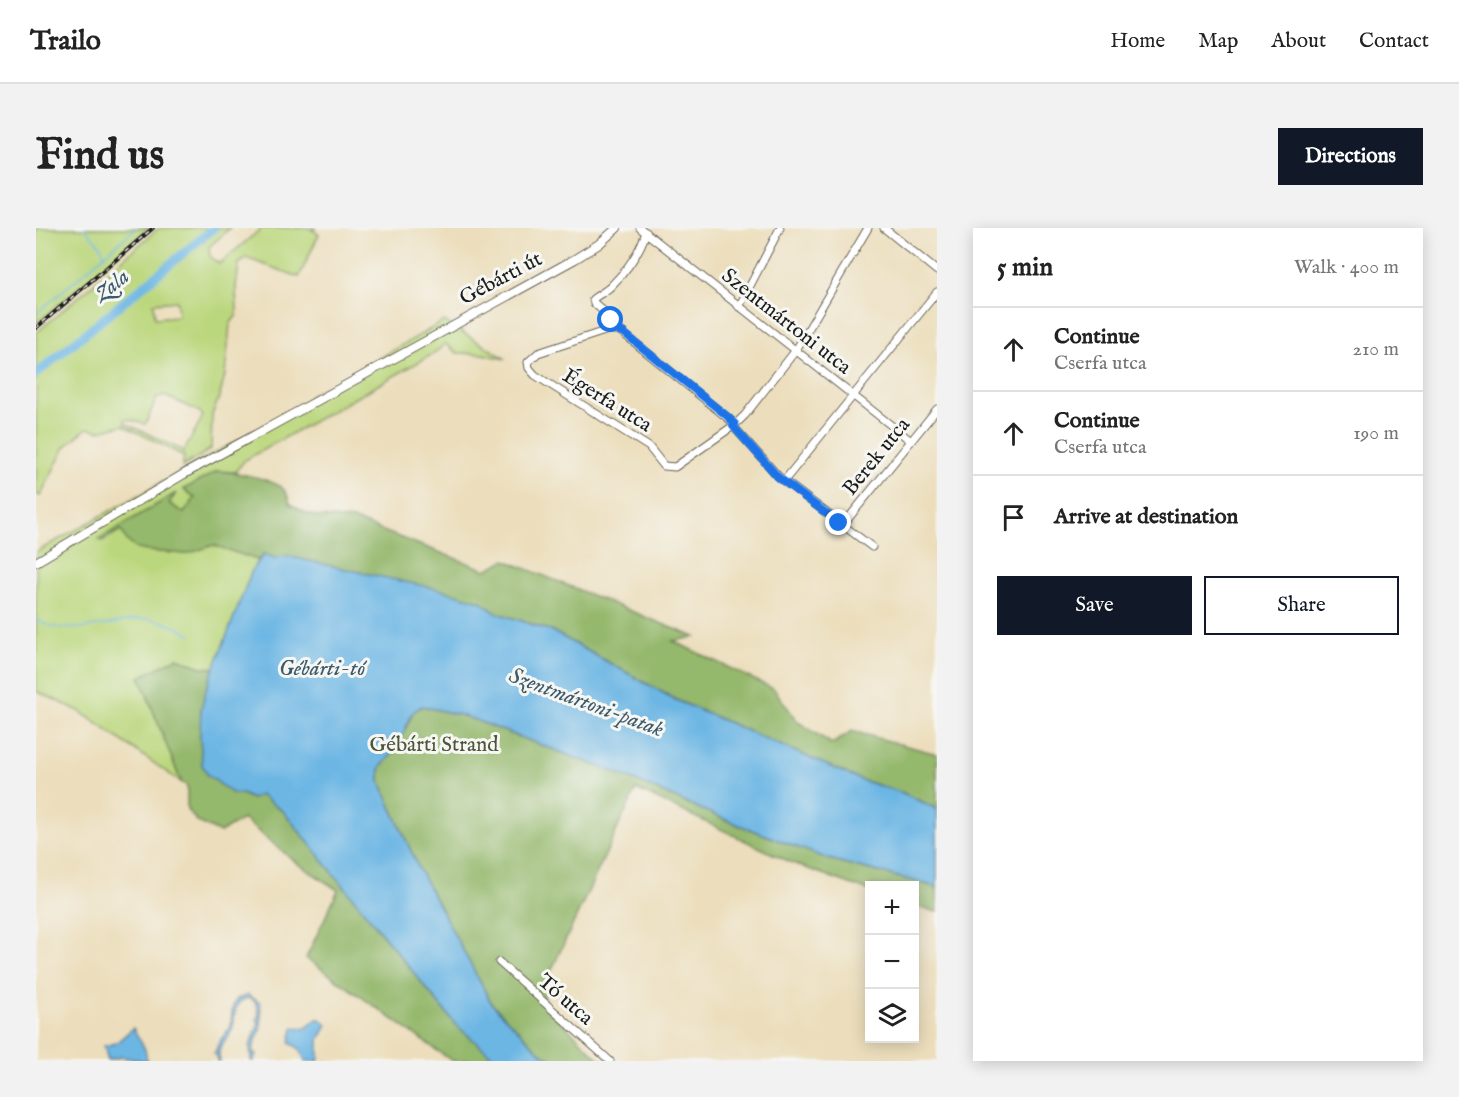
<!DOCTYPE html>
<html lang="en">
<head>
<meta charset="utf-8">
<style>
	:root { --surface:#fff; --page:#f2f2f2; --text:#222; --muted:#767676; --line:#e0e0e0; --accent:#111827 }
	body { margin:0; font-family:"IM FELL English",serif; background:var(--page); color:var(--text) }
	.controls { position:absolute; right:18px; bottom:18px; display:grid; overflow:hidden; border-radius:0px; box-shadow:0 3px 15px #0003 }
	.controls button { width:54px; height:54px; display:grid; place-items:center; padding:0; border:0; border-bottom:2px solid var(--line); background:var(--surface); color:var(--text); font:30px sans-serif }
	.stop { position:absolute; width:18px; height:18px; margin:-14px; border:4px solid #1a73e8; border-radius:50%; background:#fff }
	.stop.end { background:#1a73e8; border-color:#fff; box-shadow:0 2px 6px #0008 }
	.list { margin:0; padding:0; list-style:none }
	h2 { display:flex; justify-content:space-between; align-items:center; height:78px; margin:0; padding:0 24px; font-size:26px }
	h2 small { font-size:20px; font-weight:400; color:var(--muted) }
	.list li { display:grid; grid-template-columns:39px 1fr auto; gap:18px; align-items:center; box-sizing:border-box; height:84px; padding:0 24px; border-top:2px solid var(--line) }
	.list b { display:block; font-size:22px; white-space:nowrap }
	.list p { margin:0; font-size:20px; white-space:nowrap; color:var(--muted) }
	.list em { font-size:20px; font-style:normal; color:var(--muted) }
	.actions { display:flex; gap:12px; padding:18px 24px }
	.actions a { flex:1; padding:14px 0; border:2px solid var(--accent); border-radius:0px; text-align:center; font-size:21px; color:var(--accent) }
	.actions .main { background:var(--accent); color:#fff }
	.icon { flex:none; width:33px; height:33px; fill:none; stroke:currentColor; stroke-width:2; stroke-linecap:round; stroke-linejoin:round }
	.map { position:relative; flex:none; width:901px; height:833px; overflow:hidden; border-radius:0px }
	header { display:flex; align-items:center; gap:36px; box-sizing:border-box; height:84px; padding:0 30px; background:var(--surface); border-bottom:2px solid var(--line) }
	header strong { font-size:28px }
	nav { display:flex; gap:33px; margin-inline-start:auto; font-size:21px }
	.intro { display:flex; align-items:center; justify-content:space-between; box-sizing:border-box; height:144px; padding:0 36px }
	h1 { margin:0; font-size:42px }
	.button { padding:15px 27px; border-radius:0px; background:var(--accent); color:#fff; font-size:21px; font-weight:700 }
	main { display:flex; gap:36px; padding:0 36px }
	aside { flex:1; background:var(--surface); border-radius:0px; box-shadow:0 3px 15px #0003 }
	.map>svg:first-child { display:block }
	.green { fill:#bbd77d; stroke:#6c7a4c; stroke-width:1.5; fill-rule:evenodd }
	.forest { fill:#94b86c; stroke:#586a44; stroke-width:1.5 }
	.water { fill:#6cb6e4; stroke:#446980; stroke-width:1.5 }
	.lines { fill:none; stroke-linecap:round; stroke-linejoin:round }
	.stream { stroke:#6cb6e4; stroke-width:1.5 }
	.river { stroke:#6cb6e4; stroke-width:9 }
	.minor-casing { stroke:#656054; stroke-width:9 }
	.major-casing { stroke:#656054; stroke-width:10 }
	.minor { stroke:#fff; stroke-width:7 }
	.major { stroke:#fff; stroke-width:8 }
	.rail-casing { stroke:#1c1c1c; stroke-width:4 }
	.rail { stroke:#f6f6f2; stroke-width:1.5; stroke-dasharray:4.5; stroke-linecap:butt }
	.route { stroke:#1a73e8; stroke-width:8 }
	.labels { text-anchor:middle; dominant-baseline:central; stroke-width:6; stroke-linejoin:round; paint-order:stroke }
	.street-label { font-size:21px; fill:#1c1c1c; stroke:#f6f6f2 }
	.park-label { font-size:21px; fill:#4c5439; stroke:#f6f6f2 }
	.water-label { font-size:22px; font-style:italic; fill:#3c5a6c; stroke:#f6f6f2 }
</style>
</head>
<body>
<header>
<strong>Trailo</strong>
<nav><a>Home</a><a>Map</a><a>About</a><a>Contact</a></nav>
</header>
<div class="intro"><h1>Find us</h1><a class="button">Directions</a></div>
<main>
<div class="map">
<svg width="901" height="833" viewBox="0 0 901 833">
	<rect width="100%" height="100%" fill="#f6f6f2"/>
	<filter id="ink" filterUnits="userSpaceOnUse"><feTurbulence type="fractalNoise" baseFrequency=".0167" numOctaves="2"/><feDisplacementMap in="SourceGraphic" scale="12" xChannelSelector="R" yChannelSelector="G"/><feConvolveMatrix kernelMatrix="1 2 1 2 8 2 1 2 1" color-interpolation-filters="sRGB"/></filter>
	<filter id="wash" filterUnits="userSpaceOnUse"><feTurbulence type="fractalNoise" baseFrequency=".008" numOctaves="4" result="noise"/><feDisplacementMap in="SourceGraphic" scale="24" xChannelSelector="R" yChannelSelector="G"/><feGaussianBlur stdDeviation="1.35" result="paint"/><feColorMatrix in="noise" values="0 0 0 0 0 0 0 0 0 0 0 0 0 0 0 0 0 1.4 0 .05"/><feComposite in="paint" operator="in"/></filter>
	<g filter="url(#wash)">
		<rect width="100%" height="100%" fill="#ecdebc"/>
		<!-- green -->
		<g class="green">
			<path d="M 0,0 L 113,0 L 0,96 Z"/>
			<path d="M 123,0 L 194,0 L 173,19 L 174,28 L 183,36 L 226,0 L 281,0 L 276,2 L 283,6 L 263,49 L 210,30 L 203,36 L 200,59 L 201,87 L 194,96 L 189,147 L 184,167 L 176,187 L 175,221 L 146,239 L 148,228 L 87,197 L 63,203 L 51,200 L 29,219 L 4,268 L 0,266 L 0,105 ZM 141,73 L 142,88 L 119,90 L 118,75 ZM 127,167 L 164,184 L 167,188 L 148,223 L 89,195 L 89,192 L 91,191 L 109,196 L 111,193 L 120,171 Z"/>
			<path d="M 408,93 L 470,131 L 447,126 L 421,125 L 410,116 L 395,127 L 209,232 L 199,244 L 182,243 L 148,262 L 160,269 L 148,285 L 133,275 L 139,267 L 66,313 L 85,301 L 111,323 L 151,326 L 177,317 L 222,332 L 217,340 L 179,440 L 165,439 L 141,430 L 104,449 L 145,554 L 43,483 L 0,463 L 0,324 L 264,178 L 278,165 L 301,155 Z"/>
		</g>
		<!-- forest -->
		<g class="forest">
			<path d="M 182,243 C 197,244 235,250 246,260 C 251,264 253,270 254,276 L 270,285 L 283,289 L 318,292 L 450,342 L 469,332 L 659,409 L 637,413 L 738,461 L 762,494 L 796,516 L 816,503 L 901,526 L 901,581 L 867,565 L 825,552 L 640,472 L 516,403 L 459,384 L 444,373 L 251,328 L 238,330 L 228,326 L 222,332 L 177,317 L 151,326 L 111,323 L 101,321 L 91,313 L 85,302 L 66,313 L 63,311 L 140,265 L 133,275 L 148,285 L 159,270 L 148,261 Z"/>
			<path d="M 141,430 L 165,439 L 179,440 L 165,481 L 196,565 L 206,566 L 216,571 L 224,567 L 247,583 L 420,797 L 462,833 L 416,833 L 270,730 L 302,662 L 262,636 L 207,591 L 184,605 L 162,594 L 151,582 L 151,558 L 145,554 L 104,449 Z"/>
			<path d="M 386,478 L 428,488 L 591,549 L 690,592 L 792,631 L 901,659 L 901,684 L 879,678 L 878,658 L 834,658 L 833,663 L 756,635 L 600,561 L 509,756 L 508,777 L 566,833 L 518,833 L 503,823 L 456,776 L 383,641 L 344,554 L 344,540 L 360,521 L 377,484 Z"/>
		</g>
		<!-- water -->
		<g class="water">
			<path d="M 228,326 L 238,330 L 251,328 L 406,362 L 444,373 L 459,384 L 516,403 L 640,472 L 825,552 L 867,565 L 901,581 L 901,659 L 792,631 L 690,592 L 591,549 L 428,488 L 386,478 L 377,484 L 360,521 L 344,540 L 344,554 L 383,641 L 456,776 L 503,823 L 518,833 L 462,833 L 420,797 L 247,583 L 224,567 L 216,571 L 206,566 L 196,565 L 172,547 L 166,537 L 164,509 L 165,481 L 171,458 L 217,340 Z"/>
			<path d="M 212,767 L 224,775 C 225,784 227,793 224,802 C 221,812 217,814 217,827 L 220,826 L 218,833 L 215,833 L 214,818 L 223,795 L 221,791 L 223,791 C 222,781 223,774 213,770 C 195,773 200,789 196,802 C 191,815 180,815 184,833 L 181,833 L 180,826 L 178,825 L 180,823 C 182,812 188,809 193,801 C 198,791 193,780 201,771 Z"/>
			<path d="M 281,791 L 284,791 L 291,797 L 283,812 L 283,831 L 282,833 L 269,833 L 264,821 L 254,815 L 257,800 L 270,800 Z"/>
			<path d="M 97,800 L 109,821 L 111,833 L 85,829 L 72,832 L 68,818 L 80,815 Z"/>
		</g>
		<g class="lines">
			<!-- stream -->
			<g class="stream">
				<path d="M 48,0 L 64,17 L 69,28"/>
				<path d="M 0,86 L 100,0"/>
				<path d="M 0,391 C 27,411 75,393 106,391 C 124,390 140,399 155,406"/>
			</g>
			<!-- river -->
			<path class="river" d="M 0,146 L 178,0"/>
		</g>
	</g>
	<g filter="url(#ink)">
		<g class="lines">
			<defs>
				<g id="minor">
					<path d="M 604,0 L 875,213"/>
					<path d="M 848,0 L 901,43"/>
					<path d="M 703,79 L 744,0"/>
					<path d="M 579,101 L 573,88 L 558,75 L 557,71 C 563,66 571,63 576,57 C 591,42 604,24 610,4"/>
					<path d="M 699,196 L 583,102 L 572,102 L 502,125 L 492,134 L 493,140 L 499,147 L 613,219 L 628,238 L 639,239 L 697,198 C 701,195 705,191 709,187 L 760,122 L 832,0"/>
					<path d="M 697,198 L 743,249 L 836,319"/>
					<path d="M 748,253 L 901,64"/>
					<path d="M 807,297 L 901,181"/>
					<path d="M 463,734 L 574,833"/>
				</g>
				<path id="major" d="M 0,334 L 148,246 L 539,31 L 563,16 L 581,0"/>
			</defs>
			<!-- minor casing -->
			<use href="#minor" class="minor-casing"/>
			<!-- major casing -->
			<use href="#major" class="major-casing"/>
			<!-- minor -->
			<use href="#minor" class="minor"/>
			<!-- major -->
			<use href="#major" class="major"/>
			<defs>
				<path id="rail" d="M 0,100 L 117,0"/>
			</defs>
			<!-- rail casing -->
			<use href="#rail" class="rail-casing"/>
			<!-- rail -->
			<use href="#rail" class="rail"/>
		</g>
	</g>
	<g class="lines" filter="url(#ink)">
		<!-- route -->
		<path class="route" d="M 575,92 L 579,101 L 588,105 L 691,188 L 699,196 L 697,198 L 742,249 L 803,295"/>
	</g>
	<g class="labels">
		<!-- street labels -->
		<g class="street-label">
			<text transform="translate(465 51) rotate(-28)">Gébárti út</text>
			<text transform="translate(750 94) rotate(38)">Szentmártoni utca</text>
			<text transform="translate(571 173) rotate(32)">Égerfa utca</text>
			<text transform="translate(841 229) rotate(-51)">Berek utca</text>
			<text transform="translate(529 772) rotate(41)">Tó utca</text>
		</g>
		<!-- park labels -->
		<g class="park-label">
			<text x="398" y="517">Gébárti Strand</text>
		</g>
		<!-- water labels -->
		<g class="water-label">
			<text transform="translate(76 58) rotate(-39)">Zala</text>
			<text x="286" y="441">Gébárti-tó</text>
			<text transform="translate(550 475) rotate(20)">Szentmártoni-patak</text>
		</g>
	</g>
</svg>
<div class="controls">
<button>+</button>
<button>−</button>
<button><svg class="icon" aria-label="layers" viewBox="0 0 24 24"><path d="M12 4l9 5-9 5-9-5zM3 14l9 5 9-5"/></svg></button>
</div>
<div class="stop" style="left:575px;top:92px"></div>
<div class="stop end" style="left:803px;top:295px"></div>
</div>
<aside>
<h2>5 min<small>Walk · 400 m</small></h2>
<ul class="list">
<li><svg class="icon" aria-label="ahead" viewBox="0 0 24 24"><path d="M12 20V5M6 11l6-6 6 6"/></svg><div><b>Continue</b><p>Cserfa utca</p></div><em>210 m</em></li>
<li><svg class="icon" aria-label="ahead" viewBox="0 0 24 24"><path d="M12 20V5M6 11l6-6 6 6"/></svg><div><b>Continue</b><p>Cserfa utca</p></div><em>190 m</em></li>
<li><svg class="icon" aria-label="arrive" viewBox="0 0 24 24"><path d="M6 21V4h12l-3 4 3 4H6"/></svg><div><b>Arrive at destination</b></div></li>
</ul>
<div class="actions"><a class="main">Save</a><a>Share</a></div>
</aside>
</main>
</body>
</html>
